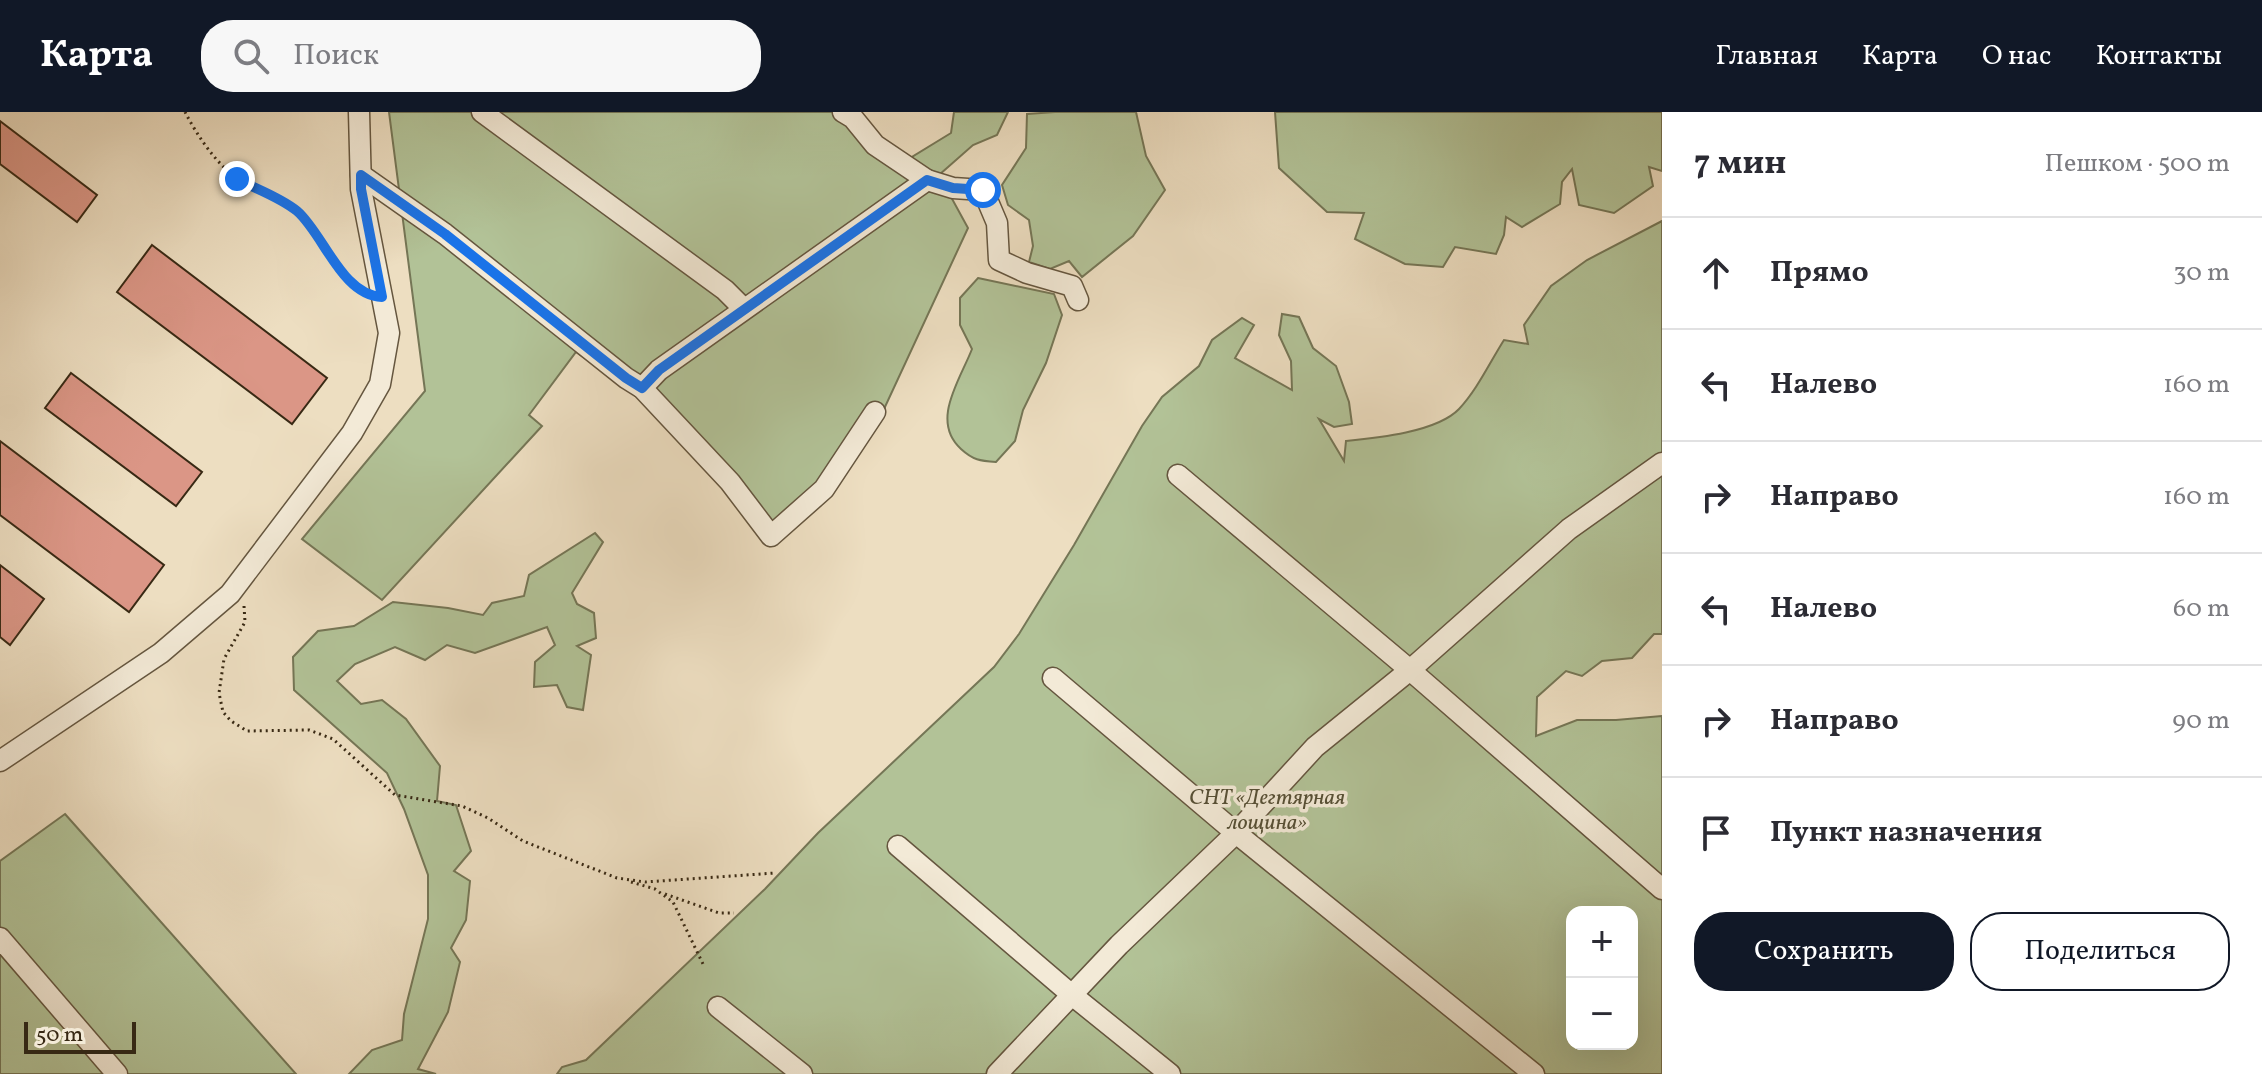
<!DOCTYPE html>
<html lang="ru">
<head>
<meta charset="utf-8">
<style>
	:root { --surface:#fff; --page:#f7f7f7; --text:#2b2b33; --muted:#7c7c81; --line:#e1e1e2; --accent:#111827 }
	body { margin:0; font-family:Vollkorn,serif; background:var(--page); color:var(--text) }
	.controls { position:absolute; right:24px; bottom:24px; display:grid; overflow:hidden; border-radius:16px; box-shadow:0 8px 32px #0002 }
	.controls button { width:72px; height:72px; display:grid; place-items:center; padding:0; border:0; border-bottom:2px solid var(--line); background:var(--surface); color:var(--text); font:40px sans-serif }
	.scale { position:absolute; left:24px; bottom:20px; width:112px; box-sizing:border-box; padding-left:8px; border:4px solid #382914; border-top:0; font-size:22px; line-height:28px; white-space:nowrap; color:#382914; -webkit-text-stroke:6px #f3ead7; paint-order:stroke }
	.stop { position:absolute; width:24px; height:24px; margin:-18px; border:6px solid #1a73e8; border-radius:50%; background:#fff }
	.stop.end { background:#1a73e8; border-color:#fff; box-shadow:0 2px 8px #0008 }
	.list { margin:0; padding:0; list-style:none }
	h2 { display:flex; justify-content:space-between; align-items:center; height:104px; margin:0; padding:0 32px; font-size:34px }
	h2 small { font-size:26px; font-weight:400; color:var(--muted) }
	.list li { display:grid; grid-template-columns:52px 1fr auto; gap:24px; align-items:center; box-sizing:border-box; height:112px; padding:0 32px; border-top:2px solid var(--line) }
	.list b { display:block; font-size:30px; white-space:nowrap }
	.list em { font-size:26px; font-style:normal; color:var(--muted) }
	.actions { display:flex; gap:16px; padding:24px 32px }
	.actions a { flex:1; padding:18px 0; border:2px solid var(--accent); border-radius:32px; text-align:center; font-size:28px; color:var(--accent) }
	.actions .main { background:var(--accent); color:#fff }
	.icon { flex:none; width:44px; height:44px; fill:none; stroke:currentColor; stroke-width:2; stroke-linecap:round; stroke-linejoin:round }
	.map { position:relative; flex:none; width:1662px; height:962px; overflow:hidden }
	header { display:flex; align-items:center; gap:48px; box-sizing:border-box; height:112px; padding:0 40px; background:var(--accent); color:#fff }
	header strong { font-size:38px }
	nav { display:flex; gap:44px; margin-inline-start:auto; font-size:28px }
	.search { width:560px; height:72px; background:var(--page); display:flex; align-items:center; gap:20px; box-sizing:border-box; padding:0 28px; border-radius:32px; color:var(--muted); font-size:30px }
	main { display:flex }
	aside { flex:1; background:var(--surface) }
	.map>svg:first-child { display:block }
	.green { fill:#b2c297; stroke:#757656; stroke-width:2; fill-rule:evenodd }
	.building { fill:#db9686; stroke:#382914; stroke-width:2 }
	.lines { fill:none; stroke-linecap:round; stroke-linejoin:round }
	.minor-casing { stroke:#65563f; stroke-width:23 }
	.path { stroke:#382914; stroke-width:3; stroke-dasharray:2 4; stroke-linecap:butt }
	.minor { stroke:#f3ead7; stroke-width:20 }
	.route { stroke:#1a73e8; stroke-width:10 }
	.labels { text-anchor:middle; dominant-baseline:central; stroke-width:7; stroke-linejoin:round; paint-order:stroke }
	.park-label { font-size:22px; font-style:italic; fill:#564f35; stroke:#f3ead7 }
</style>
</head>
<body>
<header>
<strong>Карта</strong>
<div class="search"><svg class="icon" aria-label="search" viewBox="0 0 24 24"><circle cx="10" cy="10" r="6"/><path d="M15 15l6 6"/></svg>Поиск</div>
<nav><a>Главная</a><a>Карта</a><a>О нас</a><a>Контакты</a></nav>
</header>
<main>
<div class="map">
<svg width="1662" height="962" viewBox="0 0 1662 962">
	<rect width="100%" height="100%" fill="#eddec1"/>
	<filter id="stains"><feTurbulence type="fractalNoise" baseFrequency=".0025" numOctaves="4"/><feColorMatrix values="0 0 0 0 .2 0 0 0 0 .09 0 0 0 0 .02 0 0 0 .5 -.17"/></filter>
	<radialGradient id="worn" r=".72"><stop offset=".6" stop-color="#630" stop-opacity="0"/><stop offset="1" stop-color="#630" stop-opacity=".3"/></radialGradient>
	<!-- green -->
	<g class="green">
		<path d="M 389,0 L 857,0 L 884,30 L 910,46 L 951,21 L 954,0 L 1008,0 L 997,23 L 973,33 L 939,63 L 968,116 L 878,310 L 829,384 L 770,434 L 723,375 L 637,283 L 576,240 L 529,303 L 542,314 L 382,488 L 302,427 L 425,279 Z"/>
		<path d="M 1055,0 L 1136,0 L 1146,44 L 1165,78 L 1133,124 L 1082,165 L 1069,149 L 1050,157 L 1029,150 L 1033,134 L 1029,108 L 1008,93 L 1002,73 L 1026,36 L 1027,2 Z"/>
		<path d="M 1275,0 L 1662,0 L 1662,59 L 1649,55 L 1653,74 L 1614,101 L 1579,93 L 1572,57 L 1562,70 L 1560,92 L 1522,115 L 1506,105 L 1504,123 L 1496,142 L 1455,135 L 1443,155 L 1405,152 L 1355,127 L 1364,101 L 1327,100 L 1279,56 Z"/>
		<path d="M 1662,109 L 1662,522 L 1654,522 L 1632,546 L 1602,549 L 1582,564 L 1566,559 L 1537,585 L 1536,624 L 1577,608 L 1616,608 L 1662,604 L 1662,962 L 557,962 L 562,955 L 586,948 L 765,777 L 818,721 L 994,555 L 1019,522 L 1074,433 L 1142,314 L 1162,285 L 1199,254 L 1212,228 L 1242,206 L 1254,213 L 1235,246 L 1292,278 L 1291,249 L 1279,223 L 1282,202 L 1299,205 L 1313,236 L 1336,254 L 1349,290 L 1352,312 L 1334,315 L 1319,307 L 1344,349 L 1346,329 C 1377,326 1437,320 1459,297 C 1477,278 1490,250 1504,228 L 1528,232 L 1524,213 L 1551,174 L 1587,148 ZM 1572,800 L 1632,800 L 1632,932 L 1572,932 Z"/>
		<path d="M 978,166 L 1054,182 L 1062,203 L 1046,251 L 1023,298 L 1015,329 L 996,350 C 980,349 973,348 961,337 C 930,309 960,268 972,237 L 960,213 L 960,186 Z"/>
		<path d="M 595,421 L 603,430 L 572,481 L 577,492 L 594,501 L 596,526 L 577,534 L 591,543 L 583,598 L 567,595 L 557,573 L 534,575 L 535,550 L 555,533 L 547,515 L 475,541 L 447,533 L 425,548 L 395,535 L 355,552 L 337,569 L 361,592 L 382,588 L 406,607 L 440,654 L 437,689 L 456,693 L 471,739 L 454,759 L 470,769 L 466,808 L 451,836 L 460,850 L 448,900 L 418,957 L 436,962 L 349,962 L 372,938 L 402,928 L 404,902 L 428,807 L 428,763 L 404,697 L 387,661 L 294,578 L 293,545 L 318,519 L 354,514 L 393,490 L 448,496 L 483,503 L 492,491 L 524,484 L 529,463 Z"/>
		<path d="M 65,702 L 296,962 L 0,962 L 0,749 Z"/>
	</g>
	<!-- building -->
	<g class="building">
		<path d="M 0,9 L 97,83 L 77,110 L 0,52 Z"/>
		<path d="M 152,133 L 327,266 L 292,312 L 117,180 Z"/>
		<path d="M 71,261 L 202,360 L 176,394 L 45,296 Z"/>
		<path d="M 0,329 L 164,453 L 129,500 L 0,403 Z"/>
		<path d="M 0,453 L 44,487 L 10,533 L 0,525 Z"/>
	</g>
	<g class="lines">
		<defs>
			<g id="minor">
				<path d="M 482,0 L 725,178 L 744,197"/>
				<path d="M 361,63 L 445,122 L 626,266 L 642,276 L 730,370 L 771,424 L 824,377 L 875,300"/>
				<path d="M 927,68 L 953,76 L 983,78 L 997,111 L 999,148 L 1027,161 L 1072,174 L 1078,188"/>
				<path d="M 642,276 L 659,258 L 927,68 L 875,33 L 853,6 L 843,0"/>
				<path d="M 1178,363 L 1410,558 L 1662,777"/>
				<path d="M 1053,566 L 1236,721 L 1534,962"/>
				<path d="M 0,649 L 161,541 L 230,482 L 352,321 L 380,272 L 389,221 L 361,77 L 359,0"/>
				<path d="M 898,734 L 1072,883 L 1170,962"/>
				<path d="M 0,826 L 117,962"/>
				<path d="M 718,895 L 802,962"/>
				<path d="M 997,962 L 1119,833 L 1236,721 L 1315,635 L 1410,558 L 1569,417 L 1662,351"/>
			</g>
		</defs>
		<!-- minor casing -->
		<use href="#minor" class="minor-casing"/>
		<!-- path -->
		<g class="path">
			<path d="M 185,0 C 197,23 217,54 240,68 C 259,80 284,85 300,102 C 324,126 335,160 363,179"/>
			<path d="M 244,494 L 245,510 L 224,547 L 219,581 L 223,600 L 231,609 L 247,619 L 309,618 L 333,627 L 395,683 L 462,694 L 488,706 L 523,729 L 617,766 L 645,770 L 775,761"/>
			<path d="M 631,770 L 655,777 L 673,790 L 703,852"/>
			<path d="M 665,782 L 719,801 L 734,801"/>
		</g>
		<!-- minor -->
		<use href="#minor" class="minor"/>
	</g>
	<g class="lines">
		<!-- route -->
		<path class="route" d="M 237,67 C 256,77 280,85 297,99 C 323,121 342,184 382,185 L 361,77 L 361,63 L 445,122 L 626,266 L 642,276 L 659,258 L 927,68 L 953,76 L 983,78"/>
	</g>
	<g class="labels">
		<!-- park labels -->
		<g class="park-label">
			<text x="1267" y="686">СНТ «Дегтярная<tspan x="1267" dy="25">лощина»</tspan></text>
		</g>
	</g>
	<rect width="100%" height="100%" filter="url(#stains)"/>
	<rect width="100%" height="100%" fill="url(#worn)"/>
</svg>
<div class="controls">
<button>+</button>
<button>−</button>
</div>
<div class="scale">50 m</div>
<div class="stop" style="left:983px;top:78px"></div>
<div class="stop end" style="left:237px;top:67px"></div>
</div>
<aside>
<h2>7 мин<small>Пешком · 500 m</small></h2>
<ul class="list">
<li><svg class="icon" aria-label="ahead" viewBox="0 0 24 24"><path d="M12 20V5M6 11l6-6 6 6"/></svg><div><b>Прямо</b></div><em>30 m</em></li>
<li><svg class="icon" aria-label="left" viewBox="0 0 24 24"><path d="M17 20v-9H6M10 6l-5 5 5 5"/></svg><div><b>Налево</b></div><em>160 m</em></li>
<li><svg class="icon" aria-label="right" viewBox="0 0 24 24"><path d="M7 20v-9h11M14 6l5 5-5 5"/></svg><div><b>Направо</b></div><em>160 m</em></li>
<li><svg class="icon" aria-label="left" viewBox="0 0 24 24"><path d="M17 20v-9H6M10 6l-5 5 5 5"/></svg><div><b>Налево</b></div><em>60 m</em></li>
<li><svg class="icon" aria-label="right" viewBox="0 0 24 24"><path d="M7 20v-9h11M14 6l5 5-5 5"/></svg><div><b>Направо</b></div><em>90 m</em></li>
<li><svg class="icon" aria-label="arrive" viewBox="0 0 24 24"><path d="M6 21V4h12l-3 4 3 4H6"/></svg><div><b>Пункт назначения</b></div></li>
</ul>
<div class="actions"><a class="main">Сохранить</a><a>Поделиться</a></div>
</aside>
</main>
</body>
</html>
